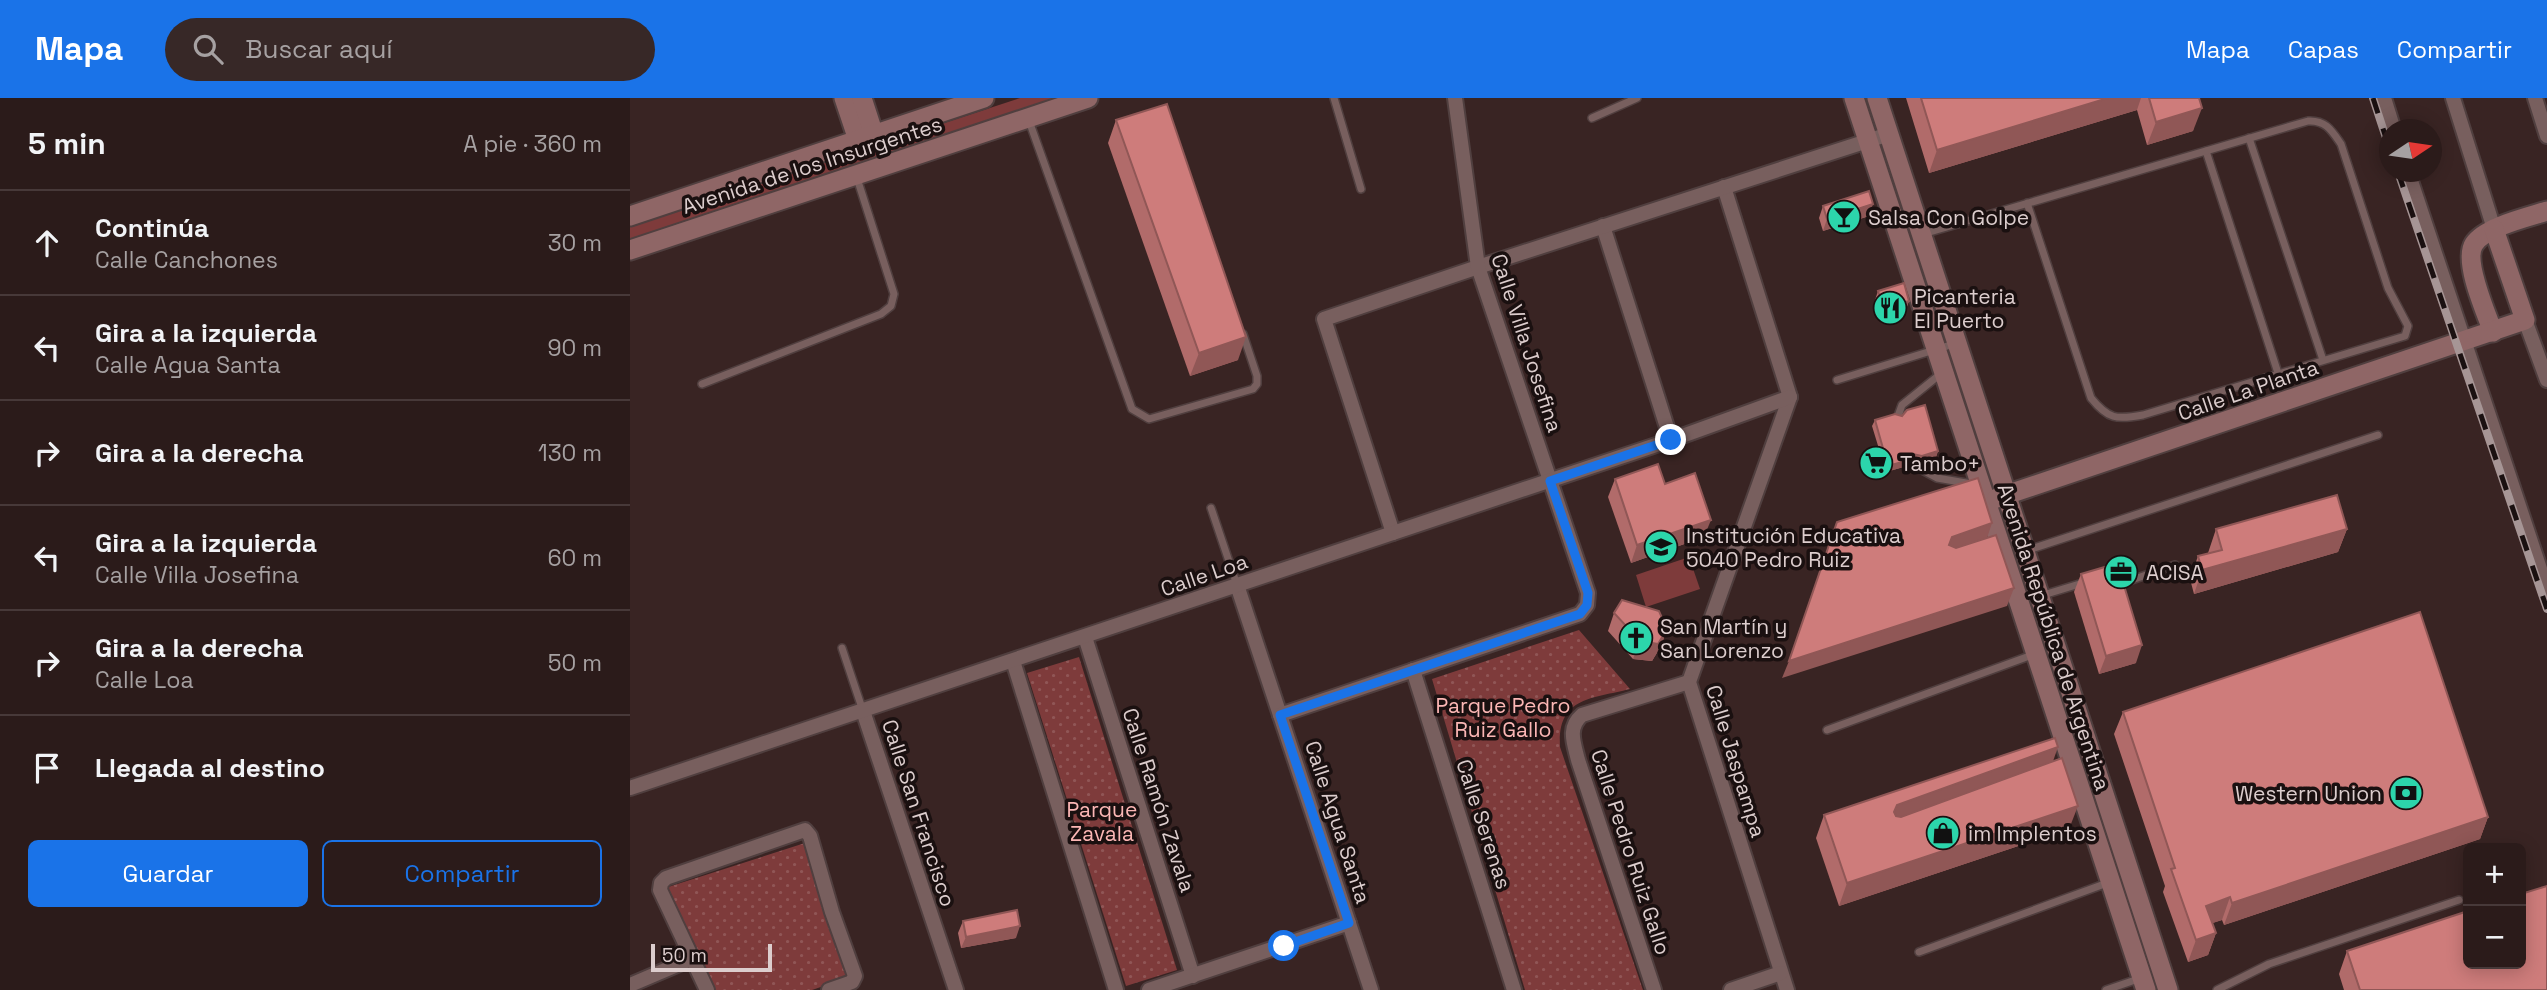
<!DOCTYPE html>
<html lang="es">
<head>
<meta charset="utf-8">
<style>
	:root { --surface:#2b1b1a; --page:#372827; --text:#f1f3f6; --muted:#a6a1a2; --line:#473939; --accent:#1a73e8 }
	body { margin:0; font-family:"Space Grotesk",sans-serif; background:var(--page); color:var(--text) }
	.controls { position:absolute; right:21px; bottom:21px; display:grid; overflow:hidden; border-radius:10px; box-shadow:0 4px 18px #0003 }
	.controls button { width:63px; height:63px; display:grid; place-items:center; padding:0; border:0; border-bottom:2px solid var(--line); background:var(--surface); color:var(--text); font:35px sans-serif }
	.compass { position:absolute; left:1749px; top:21px; width:63px; height:63px; border-radius:50%; background:var(--surface); box-shadow:0 4px 18px #0003; rotate:77deg }
	.scale { position:absolute; left:21px; bottom:18px; width:121px; box-sizing:border-box; padding-left:7px; border:4px solid #dccdcd; border-top:0; font-size:19px; line-height:24px; white-space:nowrap; color:#dccdcd; -webkit-text-stroke:5px #1a1010; paint-order:stroke }
	.stop { position:absolute; width:21px; height:21px; margin:-16px; border:5px solid #1a73e8; border-radius:50%; background:#fff }
	.stop.end { background:#1a73e8; border-color:#fff; box-shadow:0 2px 7px #0008 }
	.list { margin:0; padding:0; list-style:none }
	h2 { display:flex; justify-content:space-between; align-items:center; height:91px; margin:0; padding:0 28px; font-size:30px }
	h2 small { font-size:23px; font-weight:400; color:var(--muted) }
	.list li { display:grid; grid-template-columns:46px 1fr auto; gap:21px; align-items:center; box-sizing:border-box; height:105px; padding:0 28px; border-top:2px solid var(--line) }
	.list b { display:block; font-size:26px; white-space:nowrap }
	.list p { margin:0; font-size:23px; white-space:nowrap; color:var(--muted) }
	.list em { font-size:23px; font-style:normal; color:var(--muted) }
	.actions { display:flex; gap:14px; padding:21px 28px }
	.actions a { flex:1; padding:16px 0; border:2px solid var(--accent); border-radius:10px; text-align:center; font-size:24px; color:var(--accent) }
	.actions .main { background:var(--accent); color:#fff }
	.icon { flex:none; width:38px; height:38px; fill:none; stroke:currentColor; stroke-width:2; stroke-linecap:round; stroke-linejoin:round }
	.map { position:relative; flex:none; width:1917px; height:892px; overflow:hidden }
	header { display:flex; align-items:center; gap:42px; box-sizing:border-box; height:98px; padding:0 35px; background:var(--accent); color:#fff }
	header strong { font-size:33px }
	nav { display:flex; gap:38px; margin-inline-start:auto; font-size:24px }
	.search { width:490px; height:63px; background:var(--page); display:flex; align-items:center; gap:18px; box-sizing:border-box; padding:0 24px; border-radius:38px; color:var(--muted); font-size:26px }
	main { display:flex }
	aside { flex:1; background:var(--surface) }
	.map>svg:first-child { display:block }
	.green { fill:#7e3b3b }
	.park { fill:url(#park-dots) }
	.lines { fill:none; stroke-linecap:round; stroke-linejoin:round }
	.lane-casing { stroke:#503f3f; stroke-width:10 }
	.street-casing { stroke:#503f3f; stroke-width:18 }
	.secondary-casing { stroke:#503f3f; stroke-width:23 }
	.lane { stroke:#785f5e; stroke-width:7 }
	.street { stroke:#785f5e; stroke-width:14 }
	.secondary { stroke:#8f6666; stroke-width:19 }
	.rail-casing { stroke:#a69595; stroke-width:8 }
	.rail { stroke:#1a1010; stroke-width:5; stroke-dasharray:16; stroke-linecap:butt }
	.wall { fill:#b16b6a }
	.shaded-wall { fill:#905756 }
	.building { fill:#ce7c7b; stroke:#905756; stroke-width:2 }
	.route { stroke:#1a73e8; stroke-width:9 }
	.labels { text-anchor:middle; dominant-baseline:central; stroke-width:7; stroke-linejoin:round; paint-order:stroke }
	.street-label { font-size:21px; fill:#dccdcd; stroke:#1a1010 }
	.poi-label { font-size:21px; fill:#dccdcd; stroke:#1a1010; text-anchor:start }
	.park-label { font-size:21px; fill:#fcb7b5; stroke:#1a1010 }
</style>
</head>
<body>
<header>
<strong>Mapa</strong>
<div class="search"><svg class="icon" aria-label="search" viewBox="0 0 24 24"><circle cx="10" cy="10" r="6"/><path d="M15 15l6 6"/></svg>Buscar aquí</div>
<nav><a>Mapa</a><a>Capas</a><a>Compartir</a></nav>
</header>
<main>
<aside>
<h2>5 min<small>A pie · 360 m</small></h2>
<ul class="list">
<li><svg class="icon" aria-label="ahead" viewBox="0 0 24 24"><path d="M12 20V5M6 11l6-6 6 6"/></svg><div><b>Continúa</b><p>Calle Canchones</p></div><em>30 m</em></li>
<li><svg class="icon" aria-label="left" viewBox="0 0 24 24"><path d="M17 20v-9H6M10 6l-5 5 5 5"/></svg><div><b>Gira a la izquierda</b><p>Calle Agua Santa</p></div><em>90 m</em></li>
<li><svg class="icon" aria-label="right" viewBox="0 0 24 24"><path d="M7 20v-9h11M14 6l5 5-5 5"/></svg><div><b>Gira a la derecha</b></div><em>130 m</em></li>
<li><svg class="icon" aria-label="left" viewBox="0 0 24 24"><path d="M17 20v-9H6M10 6l-5 5 5 5"/></svg><div><b>Gira a la izquierda</b><p>Calle Villa Josefina</p></div><em>60 m</em></li>
<li><svg class="icon" aria-label="right" viewBox="0 0 24 24"><path d="M7 20v-9h11M14 6l5 5-5 5"/></svg><div><b>Gira a la derecha</b><p>Calle Loa</p></div><em>50 m</em></li>
<li><svg class="icon" aria-label="arrive" viewBox="0 0 24 24"><path d="M6 21V4h12l-3 4 3 4H6"/></svg><div><b>Llegada al destino</b></div></li>
</ul>
<div class="actions"><a class="main">Guardar</a><a>Compartir</a></div>
</aside>
<div class="map">
<svg width="1917" height="892" viewBox="0 0 1917 892">
	<defs>
		<pattern id="park-dots" width="8" height="8" patternUnits="userSpaceOnUse" patternTransform="scale(1.75)"><rect width="8" height="8" fill="#7e3b3b"/><path d="M2 2h.1M6 6h.1" fill="none" stroke="#905656" stroke-width="1.8" stroke-linecap="round"/></pattern>
	</defs>
	<rect width="100%" height="100%" fill="#392423"/>
	<!-- green -->
	<g class="green">
		<path d="M 390,0 L 431,0 L 0,143 L 0,128 Z"/>
		<path d="M 1059,459 L 1070,491 L 1016,509 L 1006,477 Z"/>
	</g>
	<!-- park -->
	<g class="park">
		<path d="M 949,532 L 1000,591 C 961,601 927,599 930,649 L 1013,892 L 895,892 L 802,581 Z"/>
		<path d="M 449,559 L 547,872 L 496,888 L 397,575 Z"/>
		<path d="M 175,745 L 219,876 L 217,880 L 182,892 L 81,892 L 35,790 Z"/>
	</g>
	<g class="lines">
		<defs>
			<g id="lane">
				<path d="M 704,0 L 731,91"/>
				<path d="M 398,20 L 502,311 L 519,321 L 623,291 L 627,286 L 627,278 L 613,236"/>
				<path d="M 962,20 L 1007,0"/>
				<path d="M 1619,40 L 1693,262"/>
				<path d="M 1576,53 L 1648,275"/>
				<path d="M 1293,136 C 1422,99 1550,61 1678,23 C 1696,22 1702,33 1711,46 L 1758,190 L 1778,228 L 1775,238 L 1513,317 C 1486,322 1478,321 1461,300 L 1397,105"/>
				<path d="M 1207,282 L 1327,245"/>
				<path d="M 72,286 L 251,216 L 261,208 L 264,196 L 226,77"/>
				<path d="M 1268,318 L 1272,307 L 1313,274"/>
				<path d="M 1283,367 L 1307,380 L 1342,386"/>
				<path d="M 581,410 L 607,487"/>
				<path d="M 1395,453 L 1748,337"/>
				<path d="M 1485,483 L 1488,486 L 1493,485 L 1545,467"/>
				<path d="M 1410,498 L 1456,484"/>
				<path d="M 212,550 L 233,613"/>
				<path d="M 1197,632 L 1405,556"/>
				<path d="M 1289,854 L 1480,784"/>
				<path d="M 1476,892 L 1511,880"/>
				<path d="M 1587,892 L 1639,866 L 1829,802"/>
			</g>
			<g id="street">
				<path d="M 1754,0 L 1764,32"/>
				<path d="M 1823,0 L 1864,131"/>
				<path d="M 1905,0 L 1917,38"/>
				<path d="M 1778,74 L 1917,492"/>
				<path d="M 1094,89 L 1160,299 L 1059,584 L 1157,892"/>
				<path d="M 973,128 L 1041,342"/>
				<path d="M 1895,222 L 1917,282"/>
				<path d="M 763,435 L 694,221 L 848,169 L 1259,36"/>
				<path d="M 607,487 L 741,892"/>
				<path d="M 455,539 L 563,878"/>
				<path d="M 383,563 L 486,892"/>
				<path d="M 783,572 L 884,892"/>
				<path d="M 233,613 L 326,892"/>
				<path d="M 650,617 L 950,516 L 957,507 L 958,495 L 848,169 L 825,0"/>
				<path d="M 0,690 L 1041,342 L 1160,299"/>
				<path d="M 0,887 L 61,861"/>
				<path d="M 77,892 L 30,792 L 31,785 L 36,780 L 175,732 L 180,738 L 202,814 L 225,878 L 222,884 L 199,892"/>
				<path d="M 519,892 L 719,825"/>
				<path d="M 1024,892 L 948,662 C 944,645 937,630 952,617 L 1059,584"/>
				<path d="M 1101,892 L 1151,875"/>
			</g>
			<g id="secondary">
				<path d="M 214,0 L 228,42"/>
				<path d="M 232,0 L 244,37"/>
				<path d="M 1224,0 L 1516,892"/>
				<path d="M 1247,0 L 1538,892"/>
				<path d="M 0,118 L 354,0"/>
				<path d="M 0,152 L 458,0"/>
				<path d="M 1863,234 C 1856,215 1833,163 1844,146 C 1855,129 1898,119 1917,113"/>
				<path d="M 1367,400 L 1895,222 L 1864,131"/>
			</g>
		</defs>
		<!-- lane casing -->
		<use href="#lane" class="lane-casing"/>
		<!-- street casing -->
		<use href="#street" class="street-casing"/>
		<!-- secondary casing -->
		<use href="#secondary" class="secondary-casing"/>
		<!-- lane -->
		<use href="#lane" class="lane"/>
		<!-- street -->
		<use href="#street" class="street"/>
		<!-- secondary -->
		<use href="#secondary" class="secondary"/>
		<defs>
			<g id="rail">
				<path d="M 1743,0 L 1759,49"/>
				<path d="M 1768,74 L 1917,511"/>
			</g>
		</defs>
		<!-- rail casing -->
		<use href="#rail" class="rail-casing"/>
		<!-- rail -->
		<use href="#rail" class="rail"/>
	</g>
	<!-- wall -->
	<g class="wall">
		<path d="M 1276,0 L 1569,0 L 1563,33 L 1517,47 L 1507,12 L 1299,75 Z"/>
		<path d="M 486,22 L 608,262 L 560,278 L 478,45 Z"/>
		<path d="M 1193,108 L 1239,118 L 1193,133 L 1189,120 Z"/>
		<path d="M 1248,193 L 1279,203 L 1275,214 L 1250,222 L 1244,205 Z"/>
		<path d="M 1245,322 L 1308,353 L 1306,359 L 1290,364 L 1280,361 L 1277,368 L 1256,374 L 1242,328 Z"/>
		<path d="M 985,381 L 1035,386 L 1074,439 L 1001,465 L 978,399 Z"/>
		<path d="M 1586,431 L 1717,431 L 1708,454 L 1564,496 L 1560,481 L 1568,458 L 1578,455 Z"/>
		<path d="M 1451,476 L 1506,565 L 1469,576 L 1444,494 Z"/>
		<path d="M 984,515 L 1037,531 L 1031,548 L 1022,563 L 1003,561 L 978,533 Z"/>
		<path d="M 1493,614 L 1858,719 L 1850,741 L 1594,827 L 1592,822 L 1582,825 L 1586,835 L 1578,857 L 1558,864 L 1533,794 L 1535,788 L 1484,636 Z"/>
		<path d="M 1423,664 L 1439,731 L 1209,808 L 1186,740 L 1194,717 Z"/>
		<path d="M 333,823 L 386,840 L 331,850 L 328,835 Z"/>
		<path d="M 1717,853 L 1917,892 L 1714,892 L 1709,876 Z"/>
	</g>
	<!-- shaded-wall -->
	<g class="shaded-wall">
		<path d="M 1478,0 L 1511,0 L 1507,12 L 1299,75 L 1307,52 Z"/>
		<path d="M 1572,10 L 1563,33 L 1517,47 L 1526,24 Z"/>
		<path d="M 1243,106 L 1239,118 L 1193,133 L 1197,121 Z"/>
		<path d="M 1279,203 L 1275,214 L 1250,222 L 1254,211 Z"/>
		<path d="M 616,239 L 608,262 L 560,278 L 569,255 Z"/>
		<path d="M 1308,353 L 1306,359 L 1290,364 L 1292,358 Z"/>
		<path d="M 1283,356 L 1277,368 L 1256,374 L 1258,368 Z"/>
		<path d="M 1081,422 L 1074,439 L 1001,465 L 1007,447 Z"/>
		<path d="M 1362,425 L 1356,443 L 1315,456 L 1322,439 Z"/>
		<path d="M 1717,431 L 1708,454 L 1564,496 L 1572,472 Z"/>
		<path d="M 1384,490 L 1377,508 L 1152,580 L 1159,563 Z"/>
		<path d="M 1037,531 L 1031,548 L 1022,563 L 1003,561 L 1010,543 Z"/>
		<path d="M 1512,547 L 1506,565 L 1469,576 L 1476,558 Z"/>
		<path d="M 1428,649 L 1420,672 L 1259,730 L 1264,714 L 1267,707 Z"/>
		<path d="M 1448,708 L 1439,731 L 1209,808 L 1217,785 Z"/>
		<path d="M 1858,719 L 1850,741 L 1594,827 L 1602,805 Z"/>
		<path d="M 1600,799 L 1592,822 L 1568,830 L 1576,808 Z"/>
		<path d="M 390,828 L 386,840 L 331,850 L 336,839 Z"/>
		<path d="M 1586,835 L 1578,857 L 1558,864 L 1566,842 Z"/>
	</g>
	<!-- building -->
	<g class="building">
		<path d="M 1291,0 L 1478,0 L 1307,52 Z"/>
		<path d="M 1519,0 L 1569,0 L 1572,10 L 1526,24 Z"/>
		<path d="M 537,6 L 616,239 L 569,255 L 486,22 Z"/>
		<path d="M 1239,93 L 1243,106 L 1197,121 L 1193,108 Z"/>
		<path d="M 1274,185 L 1279,203 L 1254,211 L 1248,193 Z"/>
		<path d="M 1295,307 L 1308,353 L 1292,358 L 1283,356 L 1279,362 L 1258,368 L 1245,322 L 1265,316 L 1272,318 L 1277,312 Z"/>
		<path d="M 1028,366 L 1035,386 L 1065,375 L 1081,422 L 1007,447 L 985,381 Z"/>
		<path d="M 1348,380 L 1362,425 L 1322,439 L 1319,447 L 1326,450 L 1366,437 L 1384,490 L 1159,563 L 1207,424 Z"/>
		<path d="M 1707,397 L 1717,431 L 1572,472 L 1568,458 L 1592,452 L 1586,431 Z"/>
		<path d="M 1485,466 L 1489,471 L 1512,547 L 1476,558 L 1451,476 Z"/>
		<path d="M 992,502 L 1029,513 L 1037,531 L 1028,546 L 1010,543 L 984,515 Z"/>
		<path d="M 1790,514 L 1858,719 L 1602,805 L 1600,799 L 1576,808 L 1586,835 L 1566,842 L 1541,771 L 1545,770 L 1493,614 Z"/>
		<path d="M 1425,640 L 1428,649 L 1267,707 L 1264,714 L 1266,718 L 1271,719 L 1432,660 L 1448,708 L 1217,785 L 1194,717 Z"/>
		<path d="M 1917,788 L 1917,892 L 1730,892 L 1717,853 L 1838,813 L 1838,866 L 1891,866 L 1891,796 Z"/>
		<path d="M 387,812 L 390,828 L 336,839 L 333,823 Z"/>
	</g>
	<g class="lines">
		<!-- route -->
		<path class="route" d="M 654,848 L 719,825 L 650,617 L 950,516 L 957,507 L 958,495 L 920,383 L 1041,342"/>
	</g>
	<!-- icons -->
	<defs>
		<symbol id="bar-disc" viewBox="-11 -11 22 22"><circle r="9.5" fill="#2cd5ab" stroke="#1a1010"/><path d="M-6-5H6L.8 .8V4.5H3.5V6h-7V4.5H-.8V.8Z" fill="#111"/></symbol>
		<symbol id="restaurant-disc" viewBox="-11 -11 22 22"><circle r="9.5" fill="#2cd5ab" stroke="#1a1010"/><path d="M-5-6h1v4h1v-4h1v4h1v-4h1v5L-1.5 .5V6h-2V.5L-5-1ZM5-6V6H3V1.5H1.5Q1.5-4 5-6Z" fill="#111"/></symbol>
		<symbol id="supermarket-disc" viewBox="-11 -11 22 22"><circle r="9.5" fill="#2cd5ab" stroke="#1a1010"/><path d="M-6-5.5h2.5l.6 2H6L4.5 2H-2.5L-4.4-4H-6ZM-1.5 3.2a1.3 1.3 0 1 0 .1 0ZM3 3.2a1.3 1.3 0 1 0 .1 0Z" fill="#111"/></symbol>
		<symbol id="school-disc" viewBox="-11 -11 22 22"><circle r="9.5" fill="#2cd5ab" stroke="#1a1010"/><path d="M0-5L7-2L0 1L-7-2ZM-4 1L0 2.5L4 1V4Q0 6-4 4Z" fill="#111"/></symbol>
		<symbol id="office-disc" viewBox="-11 -11 22 22"><circle r="9.5" fill="#2cd5ab" stroke="#1a1010"/><path d="M-6-3h4V-5.5h4V-3h4V5H-6ZM-1-4.5V-3h2v-1.5ZM-6 0V1H6V0Z" fill="#111"/></symbol>
		<symbol id="church-disc" viewBox="-11 -11 22 22"><circle r="9.5" fill="#2cd5ab" stroke="#1a1010"/><path d="M-1.2-6h2.4v3.5h3.3v2.4h-3.3V6h-2.4V-.1h-3.3v-2.4h3.3Z" fill="#111"/></symbol>
		<symbol id="bank-disc" viewBox="-11 -11 22 22"><circle r="9.5" fill="#2cd5ab" stroke="#1a1010"/><path d="M-6-4H6V4H-6ZM0-2.3a2.3 2.3 0 1 0 0 4.6a2.3 2.3 0 1 0 0-4.6Z" fill="#111"/></symbol>
		<symbol id="shop-disc" viewBox="-11 -11 22 22"><circle r="9.5" fill="#2cd5ab" stroke="#1a1010"/><path d="M-5-2.5h2.3a2.7 3.5 0 0 1 5.4 0H5L5.5 6h-11ZM-1.5-2.5h3a1.5 2.3 0 0 0-3 0Z" fill="#111"/></symbol>
	</defs>
	<g fill-rule="evenodd">
		<use href="#bar-disc" x="1195" y="100" width="38" height="38"/>
		<use href="#restaurant-disc" x="1241" y="191" width="38" height="38"/>
		<use href="#supermarket-disc" x="1227" y="346" width="38" height="38"/>
		<use href="#school-disc" x="1012" y="430" width="38" height="38"/>
		<use href="#office-disc" x="1472" y="455" width="38" height="38"/>
		<use href="#church-disc" x="987" y="521" width="38" height="38"/>
		<use href="#bank-disc" x="1757" y="676" width="38" height="38"/>
		<use href="#shop-disc" x="1294" y="716" width="38" height="38"/>
	</g>
	<g class="labels">
		<!-- street labels -->
		<g class="street-label">
			<text transform="translate(182 67) rotate(-18)">Avenida de los Insurgentes</text>
			<text transform="translate(897 245) rotate(72)">Calle Villa Josefina</text>
			<text transform="translate(1618 292) rotate(-19)">Calle La Planta</text>
			<text transform="translate(574 477) rotate(-19)">Calle Loa</text>
			<text transform="translate(1424 539) rotate(72)">Avenida República de Argentina</text>
			<text transform="translate(1106 663) rotate(73)">Calle Jaspampa</text>
			<text transform="translate(529 702) rotate(72)">Calle Ramón Zavala</text>
			<text transform="translate(289 715) rotate(72)">Calle San Francisco</text>
			<text transform="translate(708 724) rotate(72)">Calle Agua Santa</text>
			<text transform="translate(854 726) rotate(72)">Calle Serenas</text>
			<text transform="translate(1001 754) rotate(72)">Calle Pedro Ruiz Gallo</text>
		</g>
		<!-- poi labels -->
		<g class="poi-label">
			<text x="1238" y="119">Salsa Con Golpe</text>
			<text x="1284" y="198">Picanteria<tspan x="1284" dy="24">El Puerto</tspan></text>
			<text x="1270" y="365">Tambo+</text>
			<text x="1056" y="437">Institución Educativa<tspan x="1056" dy="24">5040 Pedro Ruiz</tspan></text>
			<text x="1516" y="474">ACISA</text>
			<text x="1030" y="528">San Martín y<tspan x="1030" dy="24">San Lorenzo</tspan></text>
			<text x="1752" y="695" text-anchor="end">Western Union</text>
			<text x="1338" y="735">im Implentos</text>
		</g>
		<!-- park labels -->
		<g class="park-label">
			<text x="873" y="607">Parque Pedro<tspan x="873" dy="24">Ruiz Gallo</tspan></text>
			<text x="472" y="711">Parque<tspan x="472" dy="24">Zavala</tspan></text>
		</g>
	</g>
</svg>
<div class="controls">
<button>+</button>
<button>−</button>
</div>
<svg class="compass" viewBox="-18 -18 36 36"><path d="M0-13l5 13h-10z" fill="#e53935"/><path d="M0 13l5-13h-10z" fill="#a6a1a2"/></svg>
<div class="scale">50 m</div>
<div class="stop" style="left:654px;top:848px"></div>
<div class="stop end" style="left:1041px;top:342px"></div>
</div>
</main>
</body>
</html>
